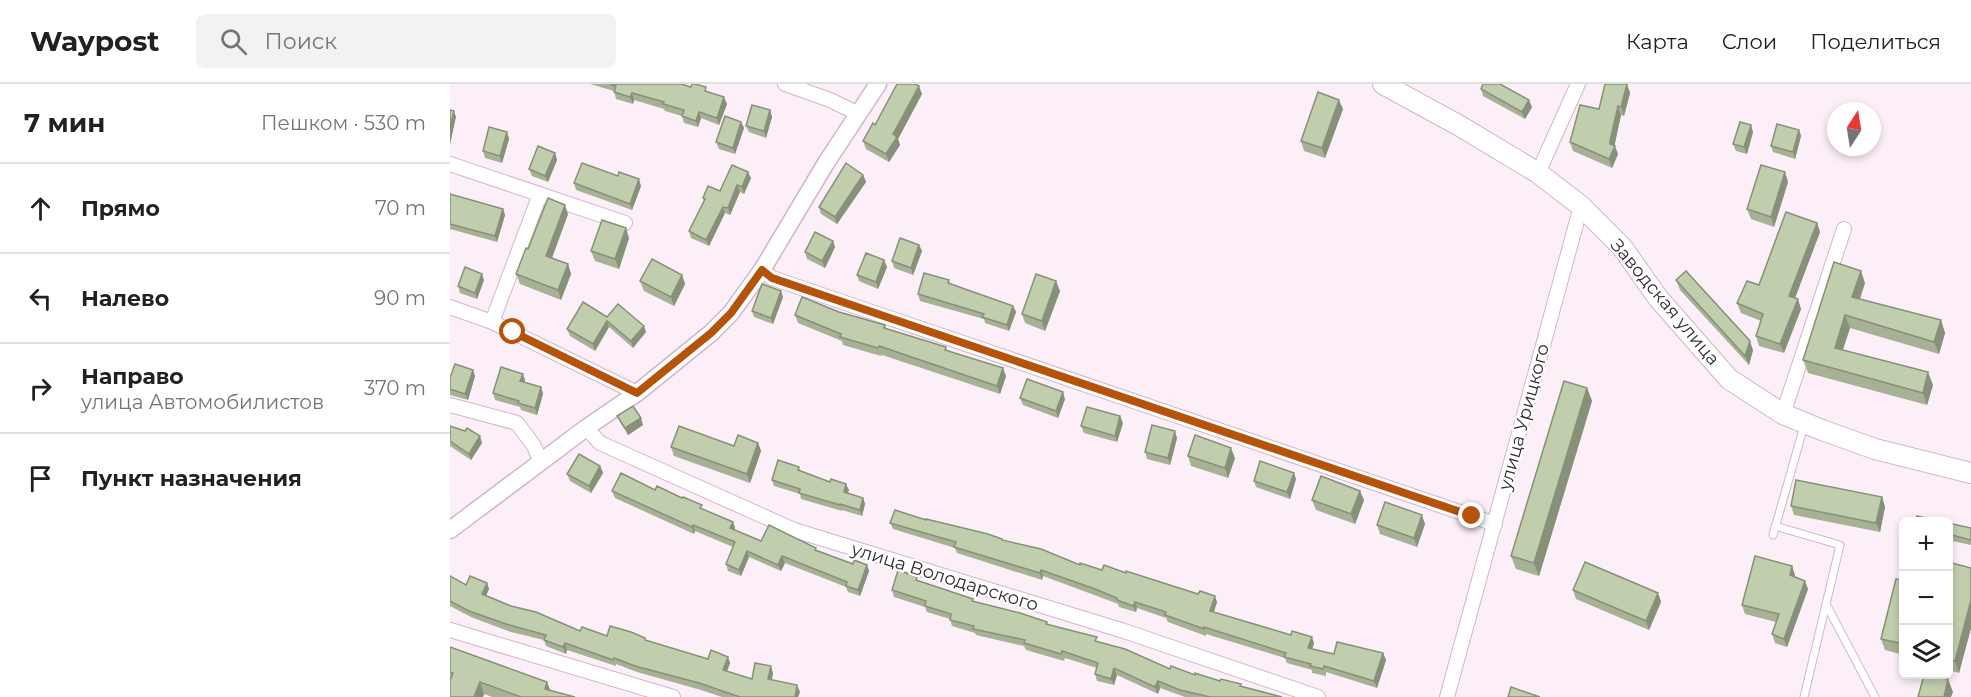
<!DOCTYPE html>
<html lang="ru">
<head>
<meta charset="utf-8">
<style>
	:root { --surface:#fff; --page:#f2f2f2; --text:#202124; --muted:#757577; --line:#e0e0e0 }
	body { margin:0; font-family:Montserrat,sans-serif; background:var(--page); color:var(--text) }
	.controls { position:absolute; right:18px; bottom:18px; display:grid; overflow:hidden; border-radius:9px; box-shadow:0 3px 9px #0003 }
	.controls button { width:54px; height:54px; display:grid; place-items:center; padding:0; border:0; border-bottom:2px solid var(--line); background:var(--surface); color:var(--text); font:30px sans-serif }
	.compass { position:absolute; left:1377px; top:18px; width:54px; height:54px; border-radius:50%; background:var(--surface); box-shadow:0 3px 9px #0003; rotate:12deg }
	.stop { position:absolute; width:18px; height:18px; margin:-14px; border:4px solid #b45309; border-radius:50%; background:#fff }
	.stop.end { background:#b45309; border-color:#fff; box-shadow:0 2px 6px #0008 }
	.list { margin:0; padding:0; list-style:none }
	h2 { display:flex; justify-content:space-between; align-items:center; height:78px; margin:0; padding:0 24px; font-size:26px }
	h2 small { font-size:20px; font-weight:400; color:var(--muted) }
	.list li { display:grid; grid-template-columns:39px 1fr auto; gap:18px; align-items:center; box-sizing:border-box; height:90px; padding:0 24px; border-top:2px solid var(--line) }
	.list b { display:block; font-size:22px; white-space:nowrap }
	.list p { margin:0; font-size:20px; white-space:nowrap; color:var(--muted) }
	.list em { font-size:20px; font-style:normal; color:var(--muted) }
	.icon { flex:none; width:33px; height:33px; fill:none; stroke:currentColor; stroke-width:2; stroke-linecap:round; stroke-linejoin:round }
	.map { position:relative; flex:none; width:1521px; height:613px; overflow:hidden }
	header { display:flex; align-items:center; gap:36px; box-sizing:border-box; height:84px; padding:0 30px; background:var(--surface); border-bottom:2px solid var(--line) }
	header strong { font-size:28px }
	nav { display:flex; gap:33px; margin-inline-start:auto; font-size:21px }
	.search { width:420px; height:54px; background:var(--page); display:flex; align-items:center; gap:15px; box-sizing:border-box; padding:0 21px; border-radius:9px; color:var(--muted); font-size:22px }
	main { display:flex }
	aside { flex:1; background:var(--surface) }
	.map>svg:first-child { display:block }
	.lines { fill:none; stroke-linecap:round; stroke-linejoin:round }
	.service-casing { stroke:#d4b4ca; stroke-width:9 }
	.minor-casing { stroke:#d4b4ca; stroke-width:16 }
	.tertiary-casing { stroke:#d4b4ca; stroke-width:19 }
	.secondary-casing { stroke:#d4b4ca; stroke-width:22 }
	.service { stroke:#fff; stroke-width:7 }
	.minor { stroke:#fff; stroke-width:14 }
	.tertiary { stroke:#fff; stroke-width:16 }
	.secondary { stroke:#fff; stroke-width:20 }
	.wall { fill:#a6b195 }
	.shaded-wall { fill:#879079 }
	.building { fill:#c1cead; stroke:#879079; stroke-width:1.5 }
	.route { stroke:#b45309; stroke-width:8 }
	.labels { text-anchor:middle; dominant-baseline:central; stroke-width:4.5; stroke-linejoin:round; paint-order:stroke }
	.street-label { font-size:18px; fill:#352931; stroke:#fff }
</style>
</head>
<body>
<header>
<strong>Waypost</strong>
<div class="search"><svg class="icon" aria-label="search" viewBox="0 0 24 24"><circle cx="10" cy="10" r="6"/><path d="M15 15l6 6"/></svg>Поиск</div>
<nav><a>Карта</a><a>Слои</a><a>Поделиться</a></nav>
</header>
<main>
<aside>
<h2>7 мин<small>Пешком · 530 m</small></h2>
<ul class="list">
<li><svg class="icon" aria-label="ahead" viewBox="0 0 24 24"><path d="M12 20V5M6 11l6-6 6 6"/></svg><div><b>Прямо</b></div><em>70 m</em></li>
<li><svg class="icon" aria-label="left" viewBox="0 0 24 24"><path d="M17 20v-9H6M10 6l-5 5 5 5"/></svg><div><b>Налево</b></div><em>90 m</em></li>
<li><svg class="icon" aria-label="right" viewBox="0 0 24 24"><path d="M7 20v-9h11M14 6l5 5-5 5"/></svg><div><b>Направо</b><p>улица Автомобилистов</p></div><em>370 m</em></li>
<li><svg class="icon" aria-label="arrive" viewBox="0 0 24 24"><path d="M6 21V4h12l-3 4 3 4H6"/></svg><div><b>Пункт назначения</b></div></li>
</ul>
</aside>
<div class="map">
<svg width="1521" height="613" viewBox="0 0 1521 613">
	<rect width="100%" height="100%" fill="#fceff8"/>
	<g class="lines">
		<defs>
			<g id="service">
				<path d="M 1325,442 L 1390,461 L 1354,613"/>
				<path d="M 1323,451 L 1354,342"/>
				<path d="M 1376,520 L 1425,613"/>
			</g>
			<g id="minor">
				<path d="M 335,0 L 380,16 L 409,30"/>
				<path d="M 0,80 L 175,139"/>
				<path d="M 1088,89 L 1128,0"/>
				<path d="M 312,186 L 322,194 L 1045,440"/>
				<path d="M 0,223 L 42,238 L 187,309"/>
				<path d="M 42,238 L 90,110"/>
				<path d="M 0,321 L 67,339 L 84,362 L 91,378"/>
				<path d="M 1333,330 L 1394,145"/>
				<path d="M 136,344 L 150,359 L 344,446 L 674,547 L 868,613"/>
				<path d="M 0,546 L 223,613"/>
				<path d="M 997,613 L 1131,122"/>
			</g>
			<path id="tertiary" d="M 0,446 L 136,344 L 187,309 L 261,249 L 281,229 L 312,186 L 376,79 L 428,0"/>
			<path id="secondary" d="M 933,0 L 1010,42 L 1088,89 L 1131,122 L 1172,163 L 1208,214 L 1279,295 L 1333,330 L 1372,346 L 1425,365 L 1521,389"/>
		</defs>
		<!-- service casing -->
		<use href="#service" class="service-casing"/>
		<!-- minor casing -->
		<use href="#minor" class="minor-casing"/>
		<!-- tertiary casing -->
		<use href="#tertiary" class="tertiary-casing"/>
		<!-- secondary casing -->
		<use href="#secondary" class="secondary-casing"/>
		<!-- service -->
		<use href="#service" class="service"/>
		<!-- minor -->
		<use href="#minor" class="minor"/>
		<!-- tertiary -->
		<use href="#tertiary" class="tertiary"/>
		<!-- secondary -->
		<use href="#secondary" class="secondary"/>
	</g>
	<!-- wall -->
	<g class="wall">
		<path d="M 140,0 L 231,0 L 257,7 L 277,20 L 269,41 L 251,34 L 248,43 L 234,39 L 232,32 L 215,27 L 214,25 L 184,16 L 183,20 L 166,15 L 164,7 Z"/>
		<path d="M 1177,0 L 1180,9 L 1174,32 L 1171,31 L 1164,62 L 1168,70 L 1162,84 L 1123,67 L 1120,58 L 1149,25 Z"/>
		<path d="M 1031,5 L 1082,23 L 1075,35 L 1033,12 Z"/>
		<path d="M 472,10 L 448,55 L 450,61 L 439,78 L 416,65 L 413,57 L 425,41 Z"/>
		<path d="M 893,25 L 875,74 L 854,67 L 851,57 Z"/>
		<path d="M 320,26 L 322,33 L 316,54 L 299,48 L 296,42 Z"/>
		<path d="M 291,38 L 294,44 L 285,70 L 269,65 L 266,58 Z"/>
		<path d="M 1349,46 L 1351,52 L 1345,75 L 1323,68 L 1321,62 Z"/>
		<path d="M 57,48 L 59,55 L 52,79 L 35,74 L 33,67 Z"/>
		<path d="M 1303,48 L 1297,70 L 1286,67 L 1283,60 Z"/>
		<path d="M 105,69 L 107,76 L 98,98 L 82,92 L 79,85 Z"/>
		<path d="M 413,91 L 416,98 L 387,140 L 371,130 L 369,123 Z"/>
		<path d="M 301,94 L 294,110 L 290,108 L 280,131 L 275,129 L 259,162 L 241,154 L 239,147 L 254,117 L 253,114 Z"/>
		<path d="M 1338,98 L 1324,143 L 1301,135 L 1297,125 Z"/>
		<path d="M 124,99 L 191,102 L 182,126 L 126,106 Z"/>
		<path d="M 0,110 L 53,125 L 55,131 L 47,158 L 0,145 Z"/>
		<path d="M 118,130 L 102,174 L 118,180 L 121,190 L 111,216 L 70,200 L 66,190 L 78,165 Z"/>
		<path d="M 1367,139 L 1370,148 L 1345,214 L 1351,225 L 1334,269 L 1309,262 L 1306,252 L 1311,237 L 1291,229 L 1287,219 L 1309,201 Z"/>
		<path d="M 179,154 L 169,185 L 145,177 L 141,167 Z"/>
		<path d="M 469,161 L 472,167 L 463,191 L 444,184 L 442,177 Z"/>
		<path d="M 385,163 L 375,184 L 357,175 L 355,168 Z"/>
		<path d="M 434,176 L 437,183 L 428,205 L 409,197 L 407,191 Z"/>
		<path d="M 232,191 L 235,200 L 224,222 L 194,207 L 190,197 Z"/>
		<path d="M 34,196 L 27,215 L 10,209 L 8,202 Z"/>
		<path d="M 499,196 L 500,200 L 563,222 L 566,228 L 559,247 L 535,239 L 534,235 L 470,217 L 468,210 Z"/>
		<path d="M 1226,196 L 1303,266 L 1299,281 L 1230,206 Z"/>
		<path d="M 1415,199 L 1410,215 L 1491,236 L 1495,249 L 1489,270 L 1400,244 L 1393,266 L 1483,301 L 1477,321 L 1358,289 L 1353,276 Z"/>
		<path d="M 331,207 L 333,213 L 323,240 L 304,233 L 302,227 Z"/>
		<path d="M 610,207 L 595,247 L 575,239 L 572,230 Z"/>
		<path d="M 389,228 L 435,241 L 436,244 L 496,263 L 497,266 L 556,292 L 550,310 L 432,271 L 431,272 L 393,261 L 392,257 L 348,239 L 345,231 Z"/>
		<path d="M 157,233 L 196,248 L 183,264 L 159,243 L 145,267 L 120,252 L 117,245 Z"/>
		<path d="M 23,286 L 25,292 L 18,316 L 0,311 L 0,294 Z"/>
		<path d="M 75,296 L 74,299 L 91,303 L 93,310 L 87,331 L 71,326 L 70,323 L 45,316 L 43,309 Z"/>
		<path d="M 1137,304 L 1142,317 L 1089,492 L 1066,485 L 1061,472 Z"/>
		<path d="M 570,314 L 615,315 L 608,334 L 573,321 Z"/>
		<path d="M 167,332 L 193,341 L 178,351 L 170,338 Z"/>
		<path d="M 673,339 L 667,358 L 634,349 L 631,342 Z"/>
		<path d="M 0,342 L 32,359 L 21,376 L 0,362 Z"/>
		<path d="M 727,354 L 720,381 L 697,375 L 695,368 Z"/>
		<path d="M 308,359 L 311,367 L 300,399 L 224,372 L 221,363 L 284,362 Z"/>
		<path d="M 738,372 L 785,374 L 778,394 L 741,382 Z"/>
		<path d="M 150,382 L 153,389 L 141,409 L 120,397 L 117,390 Z"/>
		<path d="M 349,383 L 350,387 L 399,406 L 398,409 L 413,414 L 415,420 L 412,432 L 392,426 L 392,427 L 351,415 L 350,410 L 324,402 L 322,396 Z"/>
		<path d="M 846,395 L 840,415 L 806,403 L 804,397 Z"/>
		<path d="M 205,406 L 283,438 L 285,444 L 284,446 L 311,457 L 367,466 L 403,480 L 417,481 L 419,487 L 410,512 L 398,508 L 396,503 L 335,479 L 331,487 L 299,473 L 291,492 L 278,487 L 276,480 L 283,463 L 245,447 L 244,450 L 165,414 L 162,407 Z"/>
		<path d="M 1432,413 L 1435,423 L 1430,448 L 1344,431 L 1341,422 Z"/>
		<path d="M 862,416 L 914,416 L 905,440 L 866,426 Z"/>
		<path d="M 476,436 L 552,455 L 553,456 L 630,481 L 652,486 L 676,489 L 767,518 L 764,528 L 864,559 L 862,565 L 884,570 L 933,569 L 936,576 L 927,604 L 876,588 L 876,592 L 862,589 L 862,586 L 837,579 L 835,574 L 756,550 L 756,552 L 718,538 L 716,534 L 687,524 L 686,528 L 669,523 L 668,520 L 647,512 L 593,492 L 592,496 L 507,469 L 505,464 L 443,445 L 440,439 Z"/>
		<path d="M 1498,439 L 1521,444 L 1521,461 L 1498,456 Z"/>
		<path d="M 975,440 L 967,463 L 930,450 L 927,441 Z"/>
		<path d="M 1498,478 L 1521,484 L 1521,544 L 1509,589 L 1498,586 Z"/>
		<path d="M 1342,482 L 1345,491 L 1345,493 L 1358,505 L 1337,563 L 1325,559 L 1322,550 L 1326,538 L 1295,530 L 1292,521 Z"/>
		<path d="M 0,492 L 16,501 L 37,499 L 39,505 L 36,512 L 61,522 L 130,547 L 157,552 L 195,554 L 196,556 L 258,575 L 278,573 L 280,579 L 277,587 L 302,595 L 323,589 L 322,596 L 350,608 L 348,613 L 272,613 L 251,606 L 187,588 L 166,580 L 166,582 L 117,566 L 116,570 L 96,562 L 94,556 L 61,548 L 21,533 L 0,522 Z"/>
		<path d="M 469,497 L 523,518 L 597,538 L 598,541 L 648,558 L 720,585 L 770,597 L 791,600 L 791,602 L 832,613 L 735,613 L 710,604 L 708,610 L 667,591 L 664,601 L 647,597 L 645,590 L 647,584 L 615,574 L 614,577 L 576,566 L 574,562 L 526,551 L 525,549 L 502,542 L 500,535 L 477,528 L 475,523 L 444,513 L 442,506 Z"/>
		<path d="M 1454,497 L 1454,571 L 1435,566 L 1431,555 Z"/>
		<path d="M 1123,506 L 1208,509 L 1211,518 L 1199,546 L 1126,515 Z"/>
		<path d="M 0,563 L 97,598 L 100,606 L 125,613 L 42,613 L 34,610 L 33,613 L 0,613 Z"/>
	</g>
	<!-- shaded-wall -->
	<g class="shaded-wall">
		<path d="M 1177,0 L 1180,9 L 1174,32 L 1171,23 Z"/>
		<path d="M 469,2 L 472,10 L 448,55 L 450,61 L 439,78 L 436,70 L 443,50 Z"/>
		<path d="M 182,9 L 184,16 L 183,20 L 180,13 Z"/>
		<path d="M 274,13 L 277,20 L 269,41 L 267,34 Z"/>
		<path d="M 889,16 L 893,25 L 875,74 L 872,64 Z"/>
		<path d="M 1079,16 L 1082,23 L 1075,35 L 1072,28 Z"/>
		<path d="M 1168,22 L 1171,31 L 1164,64 L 1165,62 L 1168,70 L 1162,84 L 1159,75 L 1160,57 Z"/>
		<path d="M 320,26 L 322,33 L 316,54 L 314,47 Z"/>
		<path d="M 4,27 L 6,33 L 0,61 L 0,43 Z"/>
		<path d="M 249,28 L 251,34 L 248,43 L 246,37 Z"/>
		<path d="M 291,38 L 294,44 L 285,70 L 283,64 Z"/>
		<path d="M 1301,41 L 1303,48 L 1297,70 L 1294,63 Z"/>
		<path d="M 1349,46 L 1351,52 L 1345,75 L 1343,68 Z"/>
		<path d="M 57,48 L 59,55 L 52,79 L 50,72 Z"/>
		<path d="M 105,69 L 107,76 L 98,98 L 95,92 Z"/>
		<path d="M 298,88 L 301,94 L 294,110 L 292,103 Z"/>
		<path d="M 1335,88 L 1338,98 L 1324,143 L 1321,133 Z"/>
		<path d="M 413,91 L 416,98 L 387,140 L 385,133 Z"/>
		<path d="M 189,95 L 191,102 L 182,126 L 180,120 Z"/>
		<path d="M 287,101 L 290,108 L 280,131 L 278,124 Z"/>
		<path d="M 115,121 L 118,130 L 99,182 L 96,172 Z"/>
		<path d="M 273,123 L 275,129 L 259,162 L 256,156 Z"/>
		<path d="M 53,125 L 55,131 L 47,158 L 45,152 Z"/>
		<path d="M 1367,139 L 1370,148 L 1342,222 L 1339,212 Z"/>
		<path d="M 176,144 L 179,154 L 169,185 L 165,175 Z"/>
		<path d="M 383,157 L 385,163 L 375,184 L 372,177 Z"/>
		<path d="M 469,161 L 472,167 L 463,191 L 461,184 Z"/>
		<path d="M 434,176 L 437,183 L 428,205 L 426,198 Z"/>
		<path d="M 118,180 L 121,190 L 111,216 L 108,206 Z"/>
		<path d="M 1411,187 L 1415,199 L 1406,225 L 1402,213 Z"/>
		<path d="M 32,190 L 34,196 L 27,215 L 25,209 Z"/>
		<path d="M 232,191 L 235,200 L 224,222 L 221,213 Z"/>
		<path d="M 606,197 L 610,207 L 595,247 L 592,237 Z"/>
		<path d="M 331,207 L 333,213 L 323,240 L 321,234 Z"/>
		<path d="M 1348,215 L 1351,225 L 1334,269 L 1330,260 Z"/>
		<path d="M 563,222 L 566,228 L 559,247 L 557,241 Z"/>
		<path d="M 1395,231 L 1400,244 L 1389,276 L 1385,264 Z"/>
		<path d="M 1491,236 L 1495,249 L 1489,270 L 1484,258 Z"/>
		<path d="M 157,237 L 159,243 L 145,267 L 143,260 Z"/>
		<path d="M 194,242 L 196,248 L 183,264 L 181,257 Z"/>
		<path d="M 1300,257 L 1303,266 L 1299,281 L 1295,272 Z"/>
		<path d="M 553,284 L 556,292 L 550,310 L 547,302 Z"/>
		<path d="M 23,286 L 25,292 L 18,316 L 15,310 Z"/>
		<path d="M 1478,288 L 1483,301 L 1477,321 L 1473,309 Z"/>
		<path d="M 73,290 L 75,296 L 73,304 L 70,297 Z"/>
		<path d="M 91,303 L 93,310 L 87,331 L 85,324 Z"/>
		<path d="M 1137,304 L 1142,317 L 1089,492 L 1084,479 Z"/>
		<path d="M 613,308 L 615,315 L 608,334 L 606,327 Z"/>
		<path d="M 670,332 L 673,339 L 667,358 L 665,352 Z"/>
		<path d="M 191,334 L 193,341 L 178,351 L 175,344 Z"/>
		<path d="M 725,347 L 727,354 L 720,381 L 718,374 Z"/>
		<path d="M 30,352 L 32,359 L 21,376 L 19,370 Z"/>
		<path d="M 308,359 L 311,367 L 300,399 L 297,390 Z"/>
		<path d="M 781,364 L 785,374 L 778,394 L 775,384 Z"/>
		<path d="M 150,382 L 153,389 L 141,409 L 139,402 Z"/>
		<path d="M 844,389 L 846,395 L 840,415 L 837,408 Z"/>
		<path d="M 396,400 L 399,406 L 396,414 L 394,408 Z"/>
		<path d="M 910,407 L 914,416 L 905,440 L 901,430 Z"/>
		<path d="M 1432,413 L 1435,423 L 1430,448 L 1426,439 Z"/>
		<path d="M 413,414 L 415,420 L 412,432 L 410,426 Z"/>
		<path d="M 972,431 L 975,440 L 967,463 L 964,454 Z"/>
		<path d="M 283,438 L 285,444 L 282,451 L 280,444 Z"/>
		<path d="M 243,441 L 245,447 L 244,450 L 242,443 Z"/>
		<path d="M 297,467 L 299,473 L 291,492 L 289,486 Z"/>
		<path d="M 332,472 L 335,479 L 331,487 L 328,481 Z"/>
		<path d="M 417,481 L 419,487 L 410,512 L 408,506 Z"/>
		<path d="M 1342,482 L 1345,491 L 1343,500 L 1340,491 Z"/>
		<path d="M 591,486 L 593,492 L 592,496 L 590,489 Z"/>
		<path d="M 1355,497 L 1358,505 L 1337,563 L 1334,555 Z"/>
		<path d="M 37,499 L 39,505 L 34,516 L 32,510 Z"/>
		<path d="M 1208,509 L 1211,518 L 1199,546 L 1196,537 Z"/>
		<path d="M 765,512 L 767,518 L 762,533 L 760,527 Z"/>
		<path d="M 1521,516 L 1521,544 L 1509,589 L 1505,577 Z"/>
		<path d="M 685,518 L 687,524 L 686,528 L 683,522 Z"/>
		<path d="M 862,553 L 864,559 L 861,570 L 858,564 Z"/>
		<path d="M 115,559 L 117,566 L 116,570 L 113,563 Z"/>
		<path d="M 933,569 L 936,576 L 927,604 L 924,597 Z"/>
		<path d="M 278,573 L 280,579 L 275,593 L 273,586 Z"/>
		<path d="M 321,582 L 323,589 L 320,602 L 318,595 Z"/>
		<path d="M 664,584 L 667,591 L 664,601 L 661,595 Z"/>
		<path d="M 1498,595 L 1503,608 L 1501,613 L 1494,613 Z"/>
		<path d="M 708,597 L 710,604 L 708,610 L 705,603 Z"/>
		<path d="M 30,598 L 34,610 L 33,613 L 24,613 Z"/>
		<path d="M 97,598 L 101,609 L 95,605 Z"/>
		<path d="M 347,601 L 350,608 L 348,613 L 345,613 Z"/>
	</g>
	<!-- building -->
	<g class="building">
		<path d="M 160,0 L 231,0 L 241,3 L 242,0 L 245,0 L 256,3 L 255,7 L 274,13 L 267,34 L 249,28 L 246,37 L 232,32 L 234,26 L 213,20 L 214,18 L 182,9 L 180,13 L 164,8 L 166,2 Z"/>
		<path d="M 447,0 L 465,0 L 469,2 L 443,50 L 447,53 L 436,70 L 413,57 L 423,39 L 425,41 Z"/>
		<path d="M 1033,0 L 1050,0 L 1079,16 L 1072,28 L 1031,5 Z"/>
		<path d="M 1155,0 L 1177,0 L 1171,23 L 1168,22 L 1160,57 L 1160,60 L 1165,62 L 1159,75 L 1120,58 L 1130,21 L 1149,25 Z"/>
		<path d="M 868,8 L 889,16 L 872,64 L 851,57 Z"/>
		<path d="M 302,21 L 320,26 L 314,47 L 296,42 Z"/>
		<path d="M 0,26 L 4,27 L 0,43 Z"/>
		<path d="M 275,32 L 291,38 L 283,64 L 266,58 Z"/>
		<path d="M 1290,38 L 1301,41 L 1294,63 L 1283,60 Z"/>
		<path d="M 1327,40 L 1349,46 L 1343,68 L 1321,62 Z"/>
		<path d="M 39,43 L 57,48 L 50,72 L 33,67 Z"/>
		<path d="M 88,62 L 105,69 L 95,92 L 79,85 Z"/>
		<path d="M 132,79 L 168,92 L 169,88 L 189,95 L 180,120 L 124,99 Z"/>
		<path d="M 396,79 L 413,91 L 385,133 L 369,123 Z"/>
		<path d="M 282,81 L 298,88 L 292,103 L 287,101 L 278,124 L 273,123 L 256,156 L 239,147 L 255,115 L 253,114 L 258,102 L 270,107 Z"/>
		<path d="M 1311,81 L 1335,88 L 1321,133 L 1297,125 Z"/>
		<path d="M 0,110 L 53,125 L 45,152 L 0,140 Z"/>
		<path d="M 98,114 L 115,121 L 96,172 L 118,180 L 108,206 L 66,190 L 76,164 L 78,165 Z"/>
		<path d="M 1336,128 L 1367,139 L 1339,212 L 1348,215 L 1330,260 L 1306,252 L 1313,230 L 1287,219 L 1297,197 L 1309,201 Z"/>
		<path d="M 152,136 L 176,144 L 165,175 L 141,167 Z"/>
		<path d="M 365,148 L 383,157 L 372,177 L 355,168 Z"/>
		<path d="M 450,154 L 469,161 L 461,184 L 442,177 Z"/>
		<path d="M 416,169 L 434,176 L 426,198 L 407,191 Z"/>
		<path d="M 202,175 L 232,191 L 221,213 L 190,197 Z"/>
		<path d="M 1384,178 L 1411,187 L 1402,213 L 1491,236 L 1484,258 L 1395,231 L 1385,264 L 1478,288 L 1473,309 L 1353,276 Z"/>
		<path d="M 15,183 L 32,190 L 25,209 L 8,202 Z"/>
		<path d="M 1236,187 L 1300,257 L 1295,272 L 1226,196 Z"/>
		<path d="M 474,189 L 499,196 L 498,199 L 563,222 L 557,241 L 532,233 L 534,230 L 468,210 Z"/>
		<path d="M 586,190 L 606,197 L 592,237 L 572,230 Z"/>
		<path d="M 312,200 L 331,207 L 321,234 L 302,227 Z"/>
		<path d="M 352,213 L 389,228 L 435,241 L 434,244 L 496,263 L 495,266 L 553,284 L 547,302 L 429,262 L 428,264 L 390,253 L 391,250 L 345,231 Z"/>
		<path d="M 133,218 L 157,233 L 168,220 L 194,242 L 181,257 L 157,237 L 143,260 L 117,245 Z"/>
		<path d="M 5,280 L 23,286 L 15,310 L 0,305 L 0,294 Z"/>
		<path d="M 51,283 L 73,290 L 70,297 L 91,303 L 85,324 L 68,319 L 69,317 L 43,309 Z"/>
		<path d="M 577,295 L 613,308 L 606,327 L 570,314 Z"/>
		<path d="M 1114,297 L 1137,304 L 1084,479 L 1061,472 Z"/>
		<path d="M 183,322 L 191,334 L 175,344 L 167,332 Z"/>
		<path d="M 637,323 L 670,332 L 665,352 L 631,342 Z"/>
		<path d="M 702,341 L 725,347 L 718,374 L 695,368 Z"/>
		<path d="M 0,342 L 15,347 L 17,344 L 30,352 L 19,370 L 0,357 Z"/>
		<path d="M 229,342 L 284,362 L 288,351 L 308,359 L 297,390 L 221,363 Z"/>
		<path d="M 745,351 L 781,364 L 775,384 L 738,372 Z"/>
		<path d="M 129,370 L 150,382 L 139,402 L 117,390 Z"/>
		<path d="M 328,376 L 349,383 L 348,386 L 380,398 L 381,395 L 396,400 L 394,408 L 413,414 L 410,426 L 390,420 L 390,421 L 349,409 L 350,405 L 322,396 Z"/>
		<path d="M 810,377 L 844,389 L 837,408 L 804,397 Z"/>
		<path d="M 171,389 L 205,406 L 207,402 L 232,414 L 233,413 L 252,421 L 250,424 L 283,438 L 280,444 L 311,457 L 319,441 L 366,464 L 365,466 L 403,480 L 404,476 L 417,481 L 408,506 L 396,502 L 397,498 L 332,472 L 328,481 L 297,467 L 289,486 L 276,480 L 285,458 L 243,441 L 242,443 L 162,407 Z"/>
		<path d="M 871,392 L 910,407 L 901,430 L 862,416 Z"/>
		<path d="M 1346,396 L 1432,413 L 1426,439 L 1341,422 Z"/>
		<path d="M 935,418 L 972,431 L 964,454 L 927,441 Z"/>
		<path d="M 445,426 L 476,436 L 476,435 L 538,450 L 552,455 L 552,456 L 591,465 L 630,481 L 630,479 L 652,486 L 654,481 L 676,489 L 676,487 L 748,510 L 750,507 L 765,512 L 760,527 L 841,551 L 842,547 L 862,553 L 858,564 L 884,570 L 887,558 L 933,569 L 924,597 L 874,582 L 873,585 L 860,582 L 861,580 L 834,573 L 836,569 L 754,543 L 754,545 L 715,531 L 716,528 L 685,518 L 683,522 L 667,516 L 667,514 L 645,505 L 591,486 L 590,489 L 504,463 L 506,458 L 440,439 Z"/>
		<path d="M 1467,432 L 1492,438 L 1466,438 Z"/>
		<path d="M 1498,439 L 1521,444 L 1521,456 L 1498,450 Z"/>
		<path d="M 1305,472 L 1342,482 L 1340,491 L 1355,497 L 1334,555 L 1322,550 L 1329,530 L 1292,521 Z"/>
		<path d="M 1135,478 L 1208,509 L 1196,537 L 1123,506 Z"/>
		<path d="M 1498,478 L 1521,484 L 1521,516 L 1505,577 L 1498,576 Z"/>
		<path d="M 448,486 L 467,493 L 466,496 L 523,515 L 522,517 L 570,529 L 597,538 L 596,540 L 647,553 L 645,557 L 675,565 L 720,585 L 721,582 L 745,591 L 745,589 L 770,597 L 771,595 L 791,600 L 790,602 L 832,613 L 760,613 L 730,606 L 708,597 L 705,603 L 664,584 L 661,595 L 645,590 L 648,579 L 612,567 L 611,570 L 574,559 L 575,556 L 523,545 L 524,542 L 500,536 L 501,530 L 475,522 L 476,517 L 442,506 Z"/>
		<path d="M 0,492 L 16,501 L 20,492 L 37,499 L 32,510 L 61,522 L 86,528 L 130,547 L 132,543 L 157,552 L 160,542 L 181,548 L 195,554 L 195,556 L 258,575 L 261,566 L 278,573 L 273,586 L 302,595 L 305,579 L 321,582 L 318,595 L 347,601 L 345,613 L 290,613 L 249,599 L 185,582 L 164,574 L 163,576 L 115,559 L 113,563 L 94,556 L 96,551 L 59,541 L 19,527 L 0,517 Z"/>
		<path d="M 1446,495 L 1454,497 L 1454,560 L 1431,555 Z"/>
		<path d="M 0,563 L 97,598 L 95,605 L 125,613 L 71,613 L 30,598 L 24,613 L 0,613 L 0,597 L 3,589 L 0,588 Z"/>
		<path d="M 1474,591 L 1498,595 L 1494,613 L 1468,613 Z"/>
		<path d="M 1061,603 L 1090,613 L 1058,613 Z"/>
	</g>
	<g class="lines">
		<!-- route -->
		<path class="route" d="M 63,248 L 187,309 L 261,249 L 281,229 L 312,186 L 322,194 L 1022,432"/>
	</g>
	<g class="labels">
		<!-- street labels -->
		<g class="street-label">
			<text transform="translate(1215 218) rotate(50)">Заводская улица</text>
			<text transform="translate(1074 333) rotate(-75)">улица Урицкого</text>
			<text transform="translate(495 493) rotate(17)">улица Володарского</text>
		</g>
	</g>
</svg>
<div class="controls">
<button>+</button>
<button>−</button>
<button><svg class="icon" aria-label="layers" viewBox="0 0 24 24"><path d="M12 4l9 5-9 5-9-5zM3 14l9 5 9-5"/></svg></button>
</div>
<svg class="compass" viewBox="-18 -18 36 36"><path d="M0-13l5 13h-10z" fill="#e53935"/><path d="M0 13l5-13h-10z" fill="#757577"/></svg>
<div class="stop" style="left:63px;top:248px"></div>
<div class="stop end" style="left:1022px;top:432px"></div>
</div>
</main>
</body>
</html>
